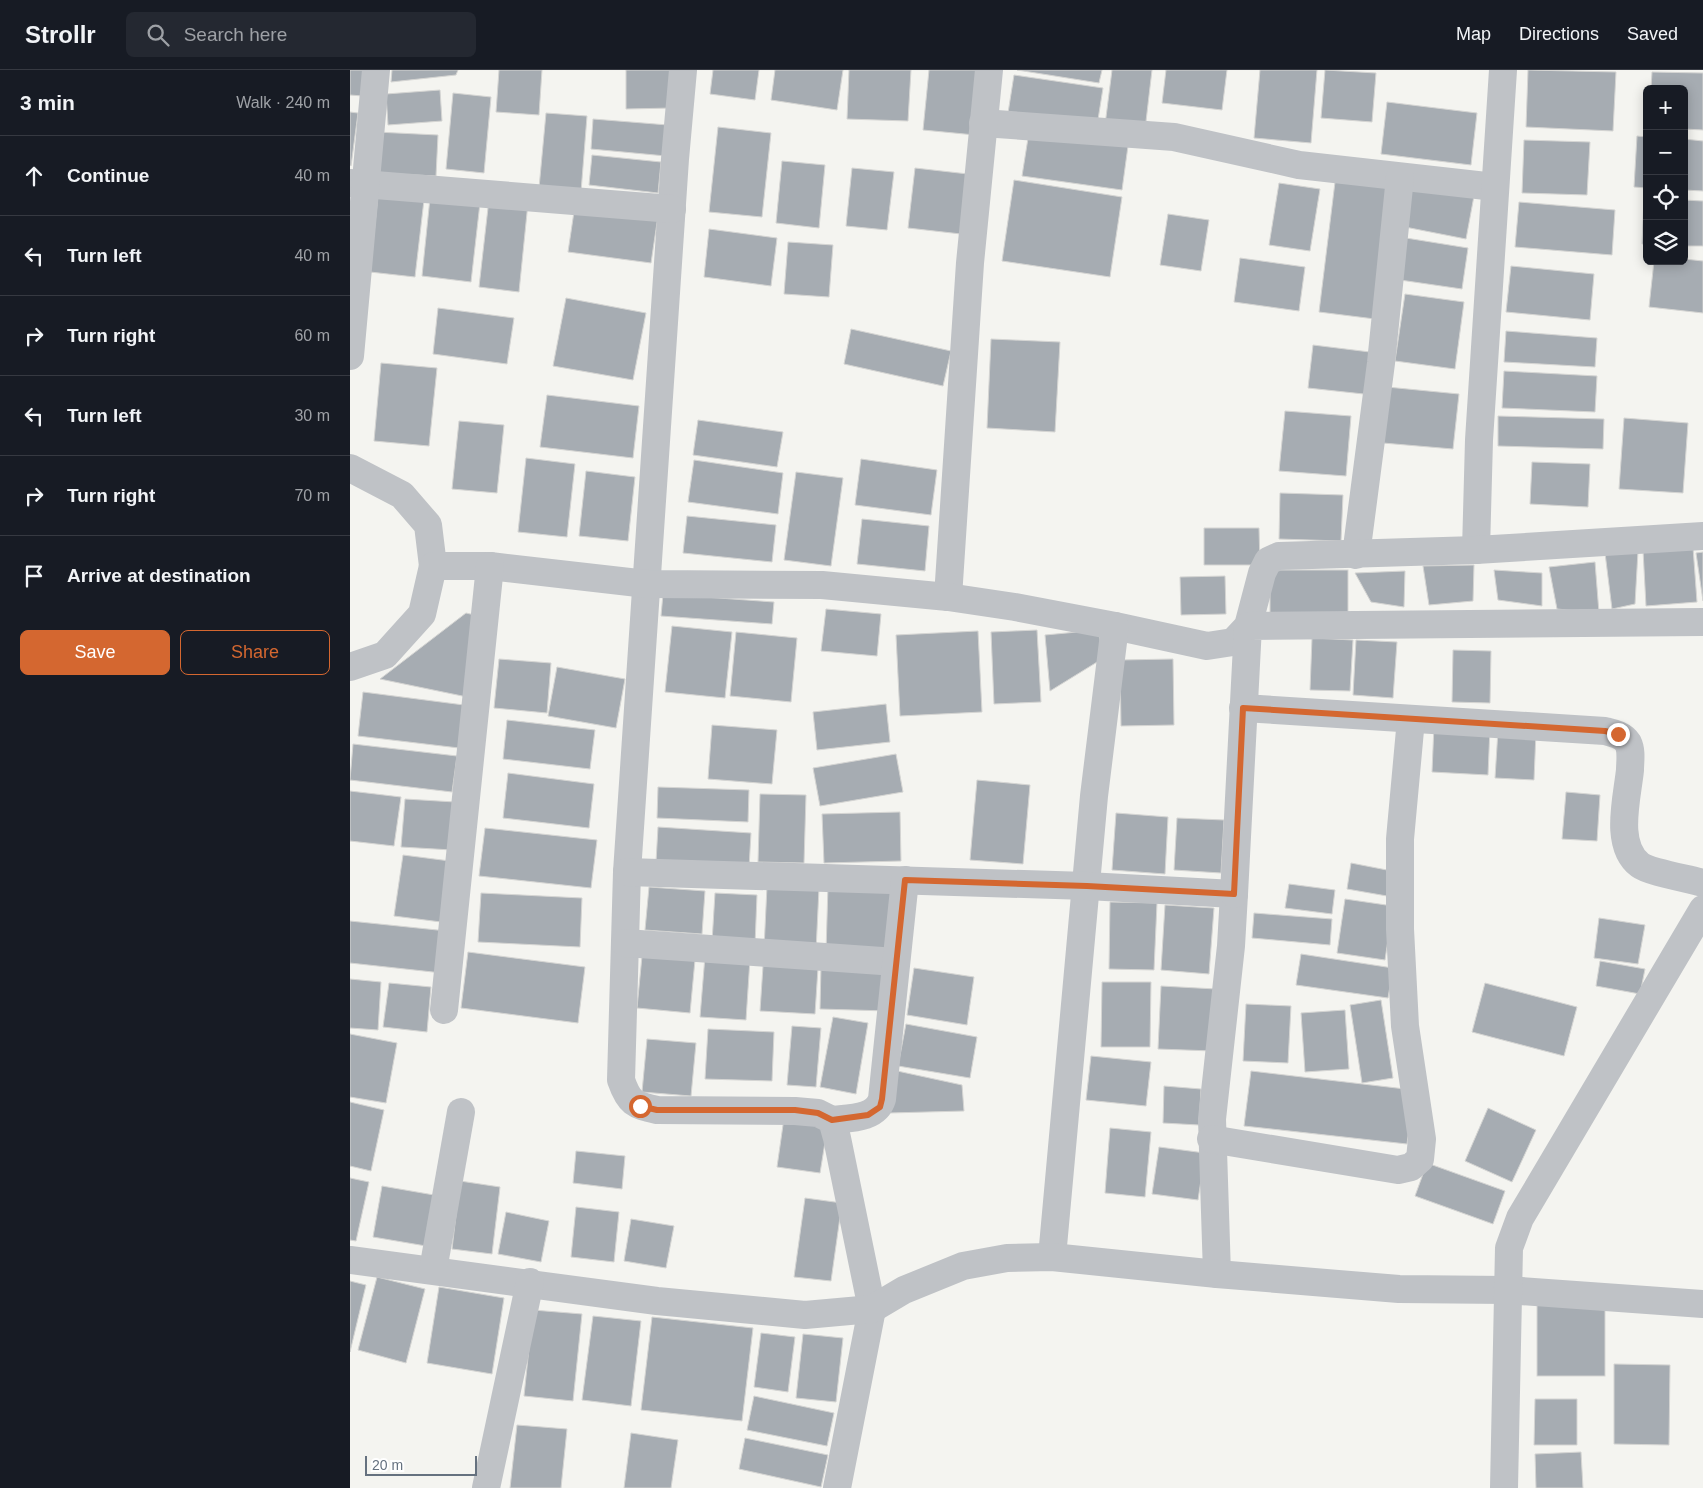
<!DOCTYPE html>
<html lang="en">
<head>
<meta charset="utf-8">
<style>
	:root { --surface:#171b24; --page:#242831; --text:#f1f3f6; --muted:#9ea1a6; --line:#363941; --accent:#d46730 }
	body { margin:0; font-family:Helvetica,sans-serif; background:var(--page); color:var(--text) }
	.controls { position:absolute; right:15px; top:15px; display:grid; overflow:hidden; border-radius:8px; box-shadow:0 2px 12px #0003 }
	.controls button { width:45px; height:45px; display:grid; place-items:center; padding:0; border:0; border-bottom:1px solid var(--line); background:var(--surface); color:var(--text); font:25px sans-serif }
	.scale { position:absolute; left:15px; bottom:12px; width:112px; box-sizing:border-box; padding-left:5px; border:2px solid #65717f; border-top:0; font-size:14px; line-height:18px; white-space:nowrap; color:#65717f; -webkit-text-stroke:4px #fff; paint-order:stroke }
	.stop { position:absolute; width:15px; height:15px; margin:-11px; border:4px solid #d46730; border-radius:50%; background:#fff }
	.stop.end { background:#d46730; border-color:#fff; box-shadow:0 1px 5px #0008 }
	.list { margin:0; padding:0; list-style:none }
	h2 { display:flex; justify-content:space-between; align-items:center; height:65px; margin:0; padding:0 20px; font-size:21px }
	h2 small { font-size:16px; font-weight:400; color:var(--muted) }
	.list li { display:grid; grid-template-columns:32px 1fr auto; gap:15px; align-items:center; box-sizing:border-box; height:80px; padding:0 20px; border-top:1px solid var(--line) }
	.list b { display:block; font-size:19px; white-space:nowrap }
	.list em { font-size:16px; font-style:normal; color:var(--muted) }
	.actions { display:flex; gap:10px; padding:15px 20px }
	.actions a { flex:1; padding:11px 0; border:1px solid var(--accent); border-radius:8px; text-align:center; font-size:18px; color:var(--accent) }
	.actions .main { background:var(--accent); color:#fff }
	.icon { flex:none; width:28px; height:28px; fill:none; stroke:currentColor; stroke-width:2; stroke-linecap:round; stroke-linejoin:round }
	.map { position:relative; flex:none; width:1353px; height:1418px; overflow:hidden }
	header { display:flex; align-items:center; gap:30px; box-sizing:border-box; height:70px; padding:0 25px; background:var(--surface); border-bottom:1px solid var(--line) }
	header strong { font-size:24px }
	nav { display:flex; gap:28px; margin-inline-start:auto; font-size:18px }
	.search { width:350px; height:45px; background:var(--page); display:flex; align-items:center; gap:12px; box-sizing:border-box; padding:0 18px; border-radius:8px; color:var(--muted); font-size:19px }
	main { display:flex }
	aside { flex:1; background:var(--surface) }
	.map>svg:first-child { display:block }
	.building { fill:#a6acb2; stroke:#d5d5d3 }
	.lines { fill:none; stroke-linecap:round; stroke-linejoin:round }
	.minor { stroke:#bfc2c6; stroke-width:28 }
	.tertiary { stroke:#bfc2c6; stroke-width:28 }
	.route { stroke:#d46730; stroke-width:6 }
</style>
</head>
<body>
<header>
<strong>Strollr</strong>
<div class="search"><svg class="icon" aria-label="search" viewBox="0 0 24 24"><circle cx="10" cy="10" r="6"/><path d="M15 15l6 6"/></svg>Search here</div>
<nav><a>Map</a><a>Directions</a><a>Saved</a></nav>
</header>
<main>
<aside>
<h2>3 min<small>Walk · 240 m</small></h2>
<ul class="list">
<li><svg class="icon" aria-label="ahead" viewBox="0 0 24 24"><path d="M12 20V5M6 11l6-6 6 6"/></svg><div><b>Continue</b></div><em>40 m</em></li>
<li><svg class="icon" aria-label="left" viewBox="0 0 24 24"><path d="M17 20v-9H6M10 6l-5 5 5 5"/></svg><div><b>Turn left</b></div><em>40 m</em></li>
<li><svg class="icon" aria-label="right" viewBox="0 0 24 24"><path d="M7 20v-9h11M14 6l5 5-5 5"/></svg><div><b>Turn right</b></div><em>60 m</em></li>
<li><svg class="icon" aria-label="left" viewBox="0 0 24 24"><path d="M17 20v-9H6M10 6l-5 5 5 5"/></svg><div><b>Turn left</b></div><em>30 m</em></li>
<li><svg class="icon" aria-label="right" viewBox="0 0 24 24"><path d="M7 20v-9h11M14 6l5 5-5 5"/></svg><div><b>Turn right</b></div><em>70 m</em></li>
<li><svg class="icon" aria-label="arrive" viewBox="0 0 24 24"><path d="M6 21V4h12l-3 4 3 4H6"/></svg><div><b>Arrive at destination</b></div></li>
</ul>
<div class="actions"><a class="main">Save</a><a>Share</a></div>
</aside>
<div class="map">
<svg width="1353" height="1418" viewBox="0 0 1353 1418">
	<rect width="100%" height="100%" fill="#f4f4f0"/>
	<!-- building -->
	<g class="building">
		<path d="M 0,0 L 15,0 L 13,26 L 0,25 Z"/>
		<path d="M 42,0 L 108,0 L 106,5 L 41,12 Z"/>
		<path d="M 149,0 L 192,0 L 189,45 L 146,42 Z"/>
		<path d="M 276,0 L 321,0 L 322,38 L 276,39 Z"/>
		<path d="M 363,0 L 409,0 L 405,30 L 360,24 Z"/>
		<path d="M 425,0 L 493,0 L 487,40 L 421,30 Z"/>
		<path d="M 499,0 L 561,0 L 558,51 L 497,49 Z"/>
		<path d="M 579,0 L 630,0 L 625,65 L 573,60 Z"/>
		<path d="M 667,0 L 752,0 L 749,13 Z"/>
		<path d="M 762,0 L 802,0 L 795,60 L 755,55 Z"/>
		<path d="M 816,0 L 877,0 L 872,40 L 812,33 Z"/>
		<path d="M 910,0 L 967,0 L 961,73 L 904,68 Z"/>
		<path d="M 975,0 L 1026,3 L 1022,52 L 971,48 Z"/>
		<path d="M 1178,0 L 1266,2 L 1263,61 L 1176,57 Z"/>
		<path d="M 1302,2 L 1353,3 L 1353,60 L 1334,59 L 1334,19 L 1301,19 Z"/>
		<path d="M 664,5 L 753,18 L 747,56 L 658,43 Z"/>
		<path d="M 90,20 L 92,51 L 38,55 L 36,24 Z"/>
		<path d="M 103,23 L 141,27 L 134,103 L 96,99 Z"/>
		<path d="M 1037,32 L 1127,43 L 1121,95 L 1031,84 Z"/>
		<path d="M 0,42 L 8,43 L 1,96 L 0,95 Z"/>
		<path d="M 196,43 L 237,46 L 231,122 L 189,118 Z"/>
		<path d="M 243,49 L 318,55 L 316,86 L 241,79 Z"/>
		<path d="M 368,57 L 421,63 L 412,147 L 359,142 Z"/>
		<path d="M 26,62 L 88,65 L 86,106 L 24,103 Z"/>
		<path d="M 679,62 L 778,76 L 772,120 L 672,106 Z"/>
		<path d="M 1287,66 L 1297,67 L 1297,118 L 1284,117 Z"/>
		<path d="M 1334,69 L 1353,71 L 1353,121 L 1334,120 Z"/>
		<path d="M 1174,70 L 1240,72 L 1237,125 L 1172,123 Z"/>
		<path d="M 242,85 L 311,92 L 308,123 L 239,115 Z"/>
		<path d="M 432,91 L 475,95 L 469,158 L 426,153 Z"/>
		<path d="M 502,98 L 544,102 L 537,160 L 496,156 Z"/>
		<path d="M 565,98 L 618,104 L 611,164 L 558,158 Z"/>
		<path d="M 664,110 L 772,127 L 760,207 L 652,191 Z"/>
		<path d="M 985,112 L 1041,118 L 1025,249 L 969,242 Z"/>
		<path d="M 929,113 L 970,119 L 960,181 L 919,175 Z"/>
		<path d="M 1063,114 L 1124,126 L 1116,169 L 1055,157 Z"/>
		<path d="M 28,125 L 74,130 L 65,207 L 20,202 Z"/>
		<path d="M 80,128 L 130,133 L 121,212 L 72,206 Z"/>
		<path d="M 1294,128 L 1297,128 L 1297,174 L 1292,174 Z"/>
		<path d="M 139,129 L 178,133 L 169,222 L 129,217 Z"/>
		<path d="M 1334,130 L 1353,131 L 1353,176 L 1334,176 Z"/>
		<path d="M 1169,132 L 1265,140 L 1262,185 L 1165,177 Z"/>
		<path d="M 225,135 L 308,146 L 301,193 L 218,182 Z"/>
		<path d="M 818,144 L 859,150 L 851,201 L 810,195 Z"/>
		<path d="M 359,159 L 427,168 L 421,216 L 354,207 Z"/>
		<path d="M 1056,168 L 1118,178 L 1112,219 L 1050,210 Z"/>
		<path d="M 438,172 L 483,175 L 479,227 L 434,224 Z"/>
		<path d="M 890,188 L 955,197 L 949,241 L 884,232 Z"/>
		<path d="M 1334,189 L 1353,191 L 1353,243 L 1299,237 L 1304,191 L 1334,191 Z"/>
		<path d="M 1161,196 L 1244,204 L 1240,250 L 1156,242 Z"/>
		<path d="M 1055,224 L 1114,232 L 1105,299 L 1045,291 Z"/>
		<path d="M 216,228 L 296,243 L 283,310 L 203,296 Z"/>
		<path d="M 88,238 L 164,248 L 157,294 L 83,284 Z"/>
		<path d="M 501,259 L 601,281 L 593,316 L 494,294 Z"/>
		<path d="M 1156,261 L 1247,268 L 1245,297 L 1154,292 Z"/>
		<path d="M 641,269 L 710,272 L 705,362 L 637,358 Z"/>
		<path d="M 963,275 L 1028,283 L 1023,325 L 958,318 Z"/>
		<path d="M 31,293 L 87,298 L 79,376 L 24,371 Z"/>
		<path d="M 1154,301 L 1247,306 L 1245,342 L 1152,338 Z"/>
		<path d="M 1037,317 L 1109,324 L 1103,379 L 1033,373 Z"/>
		<path d="M 197,325 L 289,336 L 283,388 L 190,377 Z"/>
		<path d="M 935,341 L 1001,346 L 996,406 L 929,401 Z"/>
		<path d="M 1148,346 L 1254,349 L 1253,379 L 1148,376 Z"/>
		<path d="M 1274,348 L 1338,353 L 1333,423 L 1269,419 Z"/>
		<path d="M 348,350 L 433,362 L 427,397 L 343,385 Z"/>
		<path d="M 109,351 L 154,355 L 147,423 L 102,419 Z"/>
		<path d="M 176,388 L 225,394 L 217,467 L 168,462 Z"/>
		<path d="M 511,389 L 587,400 L 581,445 L 505,435 Z"/>
		<path d="M 344,390 L 433,403 L 428,444 L 338,432 Z"/>
		<path d="M 1182,392 L 1240,394 L 1238,437 L 1180,434 Z"/>
		<path d="M 236,401 L 285,407 L 278,471 L 229,466 Z"/>
		<path d="M 446,402 L 493,408 L 481,496 L 434,490 Z"/>
		<path d="M 930,423 L 993,425 L 991,471 L 929,469 Z"/>
		<path d="M 337,446 L 426,455 L 422,492 L 333,483 Z"/>
		<path d="M 512,449 L 579,456 L 575,501 L 507,494 Z"/>
		<path d="M 854,458 L 909,458 L 910,495 L 854,495 Z"/>
		<path d="M 1343,477 L 1347,532 L 1296,536 L 1293,480 Z"/>
		<path d="M 1288,481 L 1285,534 L 1262,539 L 1255,483 Z"/>
		<path d="M 1353,482 L 1353,531 L 1346,483 Z"/>
		<path d="M 1245,492 L 1249,543 L 1207,539 L 1199,497 Z"/>
		<path d="M 1124,495 L 1123,531 L 1079,535 L 1073,496 Z"/>
		<rect x="920" y="500" width="78" height="44"/>
		<path d="M 1144,500 L 1192,503 L 1192,536 L 1148,530 Z"/>
		<path d="M 1055,501 L 1054,537 L 1021,532 L 1005,503 Z"/>
		<path d="M 875,506 L 876,544 L 831,545 L 830,507 Z"/>
		<path d="M 313,524 L 424,532 L 422,554 L 311,546 Z"/>
		<path d="M 476,539 L 531,544 L 527,586 L 471,581 Z"/>
		<path d="M 116,543 L 129,546 L 122,628 L 30,609 Z"/>
		<path d="M 322,556 L 382,562 L 375,628 L 315,622 Z"/>
		<path d="M 687,560 L 691,632 L 644,634 L 641,562 Z"/>
		<path d="M 749,560 L 752,589 L 700,621 L 695,565 Z"/>
		<path d="M 628,561 L 632,642 L 550,646 L 546,565 Z"/>
		<path d="M 386,562 L 447,568 L 441,632 L 380,626 Z"/>
		<path d="M 962,568 L 1003,570 L 1000,621 L 960,620 Z"/>
		<path d="M 1006,570 L 1047,572 L 1043,628 L 1003,625 Z"/>
		<path d="M 1103,580 L 1141,581 L 1140,633 L 1102,632 Z"/>
		<path d="M 149,589 L 201,593 L 197,643 L 144,638 Z"/>
		<path d="M 823,589 L 824,655 L 771,656 L 770,590 Z"/>
		<path d="M 207,597 L 275,609 L 266,658 L 198,646 Z"/>
		<path d="M 13,622 L 114,635 L 109,678 L 8,666 Z"/>
		<path d="M 536,634 L 540,672 L 467,680 L 463,642 Z"/>
		<path d="M 157,650 L 245,660 L 240,699 L 153,689 Z"/>
		<path d="M 362,655 L 427,660 L 422,714 L 358,709 Z"/>
		<path d="M 1084,655 L 1140,658 L 1138,705 L 1082,702 Z"/>
		<path d="M 1148,660 L 1186,662 L 1184,710 L 1145,708 Z"/>
		<path d="M 3,674 L 107,686 L 102,722 L 0,710 Z"/>
		<path d="M 546,684 L 553,722 L 470,736 L 463,698 Z"/>
		<path d="M 158,703 L 244,714 L 239,758 L 153,748 Z"/>
		<path d="M 627,710 L 680,715 L 673,794 L 620,790 Z"/>
		<path d="M 308,717 L 399,720 L 398,752 L 307,748 Z"/>
		<path d="M 0,721 L 51,727 L 44,776 L 0,771 Z"/>
		<path d="M 1216,722 L 1250,725 L 1247,771 L 1212,769 Z"/>
		<path d="M 410,724 L 456,725 L 454,793 L 408,792 Z"/>
		<path d="M 55,729 L 105,732 L 102,780 L 51,777 Z"/>
		<path d="M 550,742 L 551,791 L 474,793 L 472,744 Z"/>
		<path d="M 766,743 L 818,747 L 815,804 L 762,800 Z"/>
		<path d="M 827,748 L 874,750 L 871,803 L 824,800 Z"/>
		<path d="M 308,757 L 401,763 L 399,798 L 306,792 Z"/>
		<path d="M 135,758 L 247,770 L 241,818 L 129,806 Z"/>
		<path d="M 53,785 L 100,791 L 91,852 L 44,846 Z"/>
		<path d="M 1001,793 L 1042,801 L 1037,826 L 997,819 Z"/>
		<path d="M 939,814 L 985,820 L 982,844 L 935,838 Z"/>
		<path d="M 478,815 L 541,816 L 539,884 L 476,882 Z"/>
		<path d="M 417,816 L 469,818 L 466,881 L 414,879 Z"/>
		<path d="M 299,817 L 355,821 L 352,864 L 295,860 Z"/>
		<path d="M 131,823 L 232,828 L 230,877 L 128,872 Z"/>
		<path d="M 365,823 L 407,825 L 405,875 L 362,872 Z"/>
		<path d="M 995,829 L 1043,836 L 1035,890 L 987,883 Z"/>
		<path d="M 760,832 L 807,833 L 804,900 L 759,899 Z"/>
		<path d="M 815,835 L 864,838 L 859,904 L 811,900 Z"/>
		<path d="M 904,843 L 982,849 L 980,875 L 902,868 Z"/>
		<path d="M 1249,848 L 1295,855 L 1288,894 L 1244,888 Z"/>
		<path d="M 0,851 L 97,861 L 92,903 L 0,893 Z"/>
		<path d="M 118,882 L 235,897 L 228,953 L 111,938 Z"/>
		<path d="M 951,884 L 1043,898 L 1038,928 L 946,915 Z"/>
		<path d="M 292,886 L 345,890 L 340,943 L 287,938 Z"/>
		<path d="M 355,886 L 400,889 L 396,950 L 350,947 Z"/>
		<path d="M 1250,891 L 1295,899 L 1290,924 L 1246,916 Z"/>
		<path d="M 413,896 L 468,898 L 465,944 L 410,941 Z"/>
		<path d="M 471,896 L 539,897 L 538,941 L 470,939 Z"/>
		<path d="M 564,898 L 624,907 L 617,955 L 557,945 Z"/>
		<path d="M 0,909 L 31,912 L 28,960 L 0,958 Z"/>
		<path d="M 752,912 L 801,912 L 800,977 L 751,977 Z"/>
		<path d="M 39,913 L 81,917 L 77,962 L 33,957 Z"/>
		<path d="M 1135,913 L 1227,937 L 1214,986 L 1122,962 Z"/>
		<path d="M 811,916 L 866,919 L 863,981 L 808,979 Z"/>
		<path d="M 1031,930 L 1043,1008 L 1012,1013 L 1000,935 Z"/>
		<path d="M 896,934 L 941,936 L 938,993 L 893,991 Z"/>
		<path d="M 995,940 L 999,999 L 955,1002 L 951,943 Z"/>
		<path d="M 483,947 L 518,953 L 506,1024 L 470,1017 Z"/>
		<path d="M 556,954 L 627,967 L 620,1008 L 548,996 Z"/>
		<path d="M 442,956 L 471,958 L 466,1017 L 437,1015 Z"/>
		<path d="M 358,959 L 424,962 L 422,1011 L 355,1009 Z"/>
		<path d="M 0,964 L 47,973 L 36,1033 L 0,1027 Z"/>
		<path d="M 297,969 L 346,973 L 341,1026 L 292,1022 Z"/>
		<path d="M 741,986 L 801,992 L 796,1036 L 736,1030 Z"/>
		<path d="M 538,999 L 612,1015 L 614,1041 L 539,1043 Z"/>
		<path d="M 901,1001 L 1064,1020 L 1057,1074 L 894,1056 Z"/>
		<path d="M 814,1016 L 851,1019 L 849,1055 L 813,1053 Z"/>
		<path d="M 0,1032 L 34,1040 L 21,1101 L 0,1096 Z"/>
		<path d="M 1138,1038 L 1186,1060 L 1162,1112 L 1115,1091 Z"/>
		<path d="M 434,1048 L 478,1054 L 470,1103 L 427,1097 Z"/>
		<path d="M 760,1058 L 801,1062 L 795,1127 L 755,1123 Z"/>
		<path d="M 809,1077 L 855,1083 L 848,1130 L 802,1124 Z"/>
		<path d="M 226,1081 L 275,1086 L 272,1119 L 223,1113 Z"/>
		<path d="M 1077,1093 L 1155,1121 L 1143,1154 L 1065,1126 Z"/>
		<path d="M 0,1108 L 19,1112 L 6,1171 L 0,1170 Z"/>
		<path d="M 110,1111 L 150,1117 L 142,1184 L 102,1179 Z"/>
		<path d="M 32,1116 L 84,1125 L 76,1176 L 23,1167 Z"/>
		<path d="M 455,1128 L 492,1133 L 481,1211 L 444,1207 Z"/>
		<path d="M 226,1137 L 269,1142 L 264,1192 L 221,1187 Z"/>
		<path d="M 156,1142 L 199,1151 L 191,1192 L 148,1184 Z"/>
		<path d="M 281,1149 L 324,1156 L 316,1198 L 274,1191 Z"/>
		<path d="M 27,1207 L 75,1219 L 56,1293 L 8,1280 Z"/>
		<path d="M 0,1211 L 16,1215 L 0,1282 Z"/>
		<path d="M 89,1217 L 154,1228 L 142,1304 L 77,1293 Z"/>
		<rect x="1187" y="1235" width="68" height="71"/>
		<path d="M 183,1240 L 232,1244 L 223,1331 L 174,1326 Z"/>
		<path d="M 243,1246 L 291,1251 L 281,1336 L 232,1330 Z"/>
		<path d="M 302,1247 L 403,1258 L 392,1351 L 291,1340 Z"/>
		<path d="M 411,1263 L 445,1267 L 438,1322 L 404,1317 Z"/>
		<path d="M 453,1264 L 493,1268 L 486,1332 L 446,1328 Z"/>
		<path d="M 1264,1294 L 1320,1295 L 1319,1375 L 1264,1374 Z"/>
		<path d="M 404,1326 L 484,1343 L 477,1376 L 397,1360 Z"/>
		<path d="M 1185,1329 L 1227,1329 L 1227,1375 L 1184,1375 Z"/>
		<path d="M 167,1355 L 217,1359 L 211,1418 L 160,1418 Z"/>
		<path d="M 281,1363 L 328,1370 L 321,1418 L 274,1418 Z"/>
		<path d="M 395,1368 L 478,1385 L 471,1417 L 389,1399 Z"/>
		<path d="M 1231,1382 L 1233,1418 L 1186,1418 L 1185,1384 Z"/>
	</g>
	<g class="lines">
		<!-- minor -->
		<g class="minor">
			<path d="M 333,0 L 325,89 L 282,728 L 277,802 L 271,1010 C 279,1033 284,1035 307,1040 L 445,1041 L 468,1043 L 482,1050 L 487,1068 L 522,1239 L 487,1418"/>
			<path d="M 633,53 L 824,67 L 949,95 L 1145,117"/>
			<path d="M 0,113 L 322,139"/>
			<path d="M 0,286 L 26,0"/>
			<path d="M 0,398 L 52,425 L 78,455 L 83,496"/>
			<path d="M 1126,480 L 1129,370 L 1153,0"/>
			<path d="M 1006,485 L 1031,293 L 1050,107"/>
			<path d="M 598,527 L 620,193 L 639,0"/>
			<path d="M 765,556 L 857,576 L 883,572 L 898,556 L 912,503 L 918,491 L 929,486 L 1126,480 L 1353,466"/>
			<path d="M 0,597 L 35,585 L 72,544 L 83,496 L 140,496 L 297,514 L 472,515 L 598,527 L 665,537 L 765,556 L 744,726 L 702,1187"/>
			<path d="M 893,638 L 1255,661 C 1263,663 1273,665 1278,673 C 1282,681 1280,692 1280,700 C 1277,729 1264,775 1290,795 C 1299,802 1340,809 1353,813"/>
			<path d="M 277,802 L 737,816 L 884,824 L 881,876 L 862,1049 L 867,1204"/>
			<path d="M 884,824 L 898,556 L 1353,552"/>
			<path d="M 275,873 L 546,892"/>
			<path d="M 94,940 L 140,496"/>
			<path d="M 482,1050 C 500,1048 526,1049 532,1029 L 555,810"/>
			<path d="M 861,1069 L 1048,1100 L 1061,1097 L 1070,1089 L 1072,1069 L 1055,956 L 1050,859 L 1050,769 L 1061,649"/>
			<path d="M 0,1190 L 307,1231 L 455,1245 L 522,1239 L 554,1220 L 613,1196 L 657,1188 L 702,1187 L 867,1204 L 1049,1219 L 1157,1220"/>
			<path d="M 83,1200 L 111,1042"/>
			<path d="M 136,1418 L 180,1212"/>
		</g>
		<!-- tertiary -->
		<g class="tertiary">
			<path d="M 1157,1220 L 1353,1234"/>
			<path d="M 1154,1418 L 1159,1178 L 1170,1148 L 1353,839"/>
		</g>
	</g>
	<g class="lines">
		<!-- route -->
		<path class="route" d="M 290,1036 L 307,1040 L 445,1040 L 468,1043 L 482,1050 L 518,1045 L 530,1037 L 532,1029 L 555,810 L 737,816 L 884,824 L 893,638 L 1255,661 L 1268,664"/>
	</g>
</svg>
<div class="controls">
<button>+</button>
<button>−</button>
<button><svg class="icon" aria-label="locate" viewBox="0 0 24 24"><circle cx="12" cy="12" r="6"/><path d="M12 2v4M12 18v4M2 12h4M18 12h4"/></svg></button>
<button><svg class="icon" aria-label="layers" viewBox="0 0 24 24"><path d="M12 4l9 5-9 5-9-5zM3 14l9 5 9-5"/></svg></button>
</div>
<div class="scale">20 m</div>
<div class="stop" style="left:290px;top:1036px"></div>
<div class="stop end" style="left:1268px;top:664px"></div>
</div>
</main>
</body>
</html>
